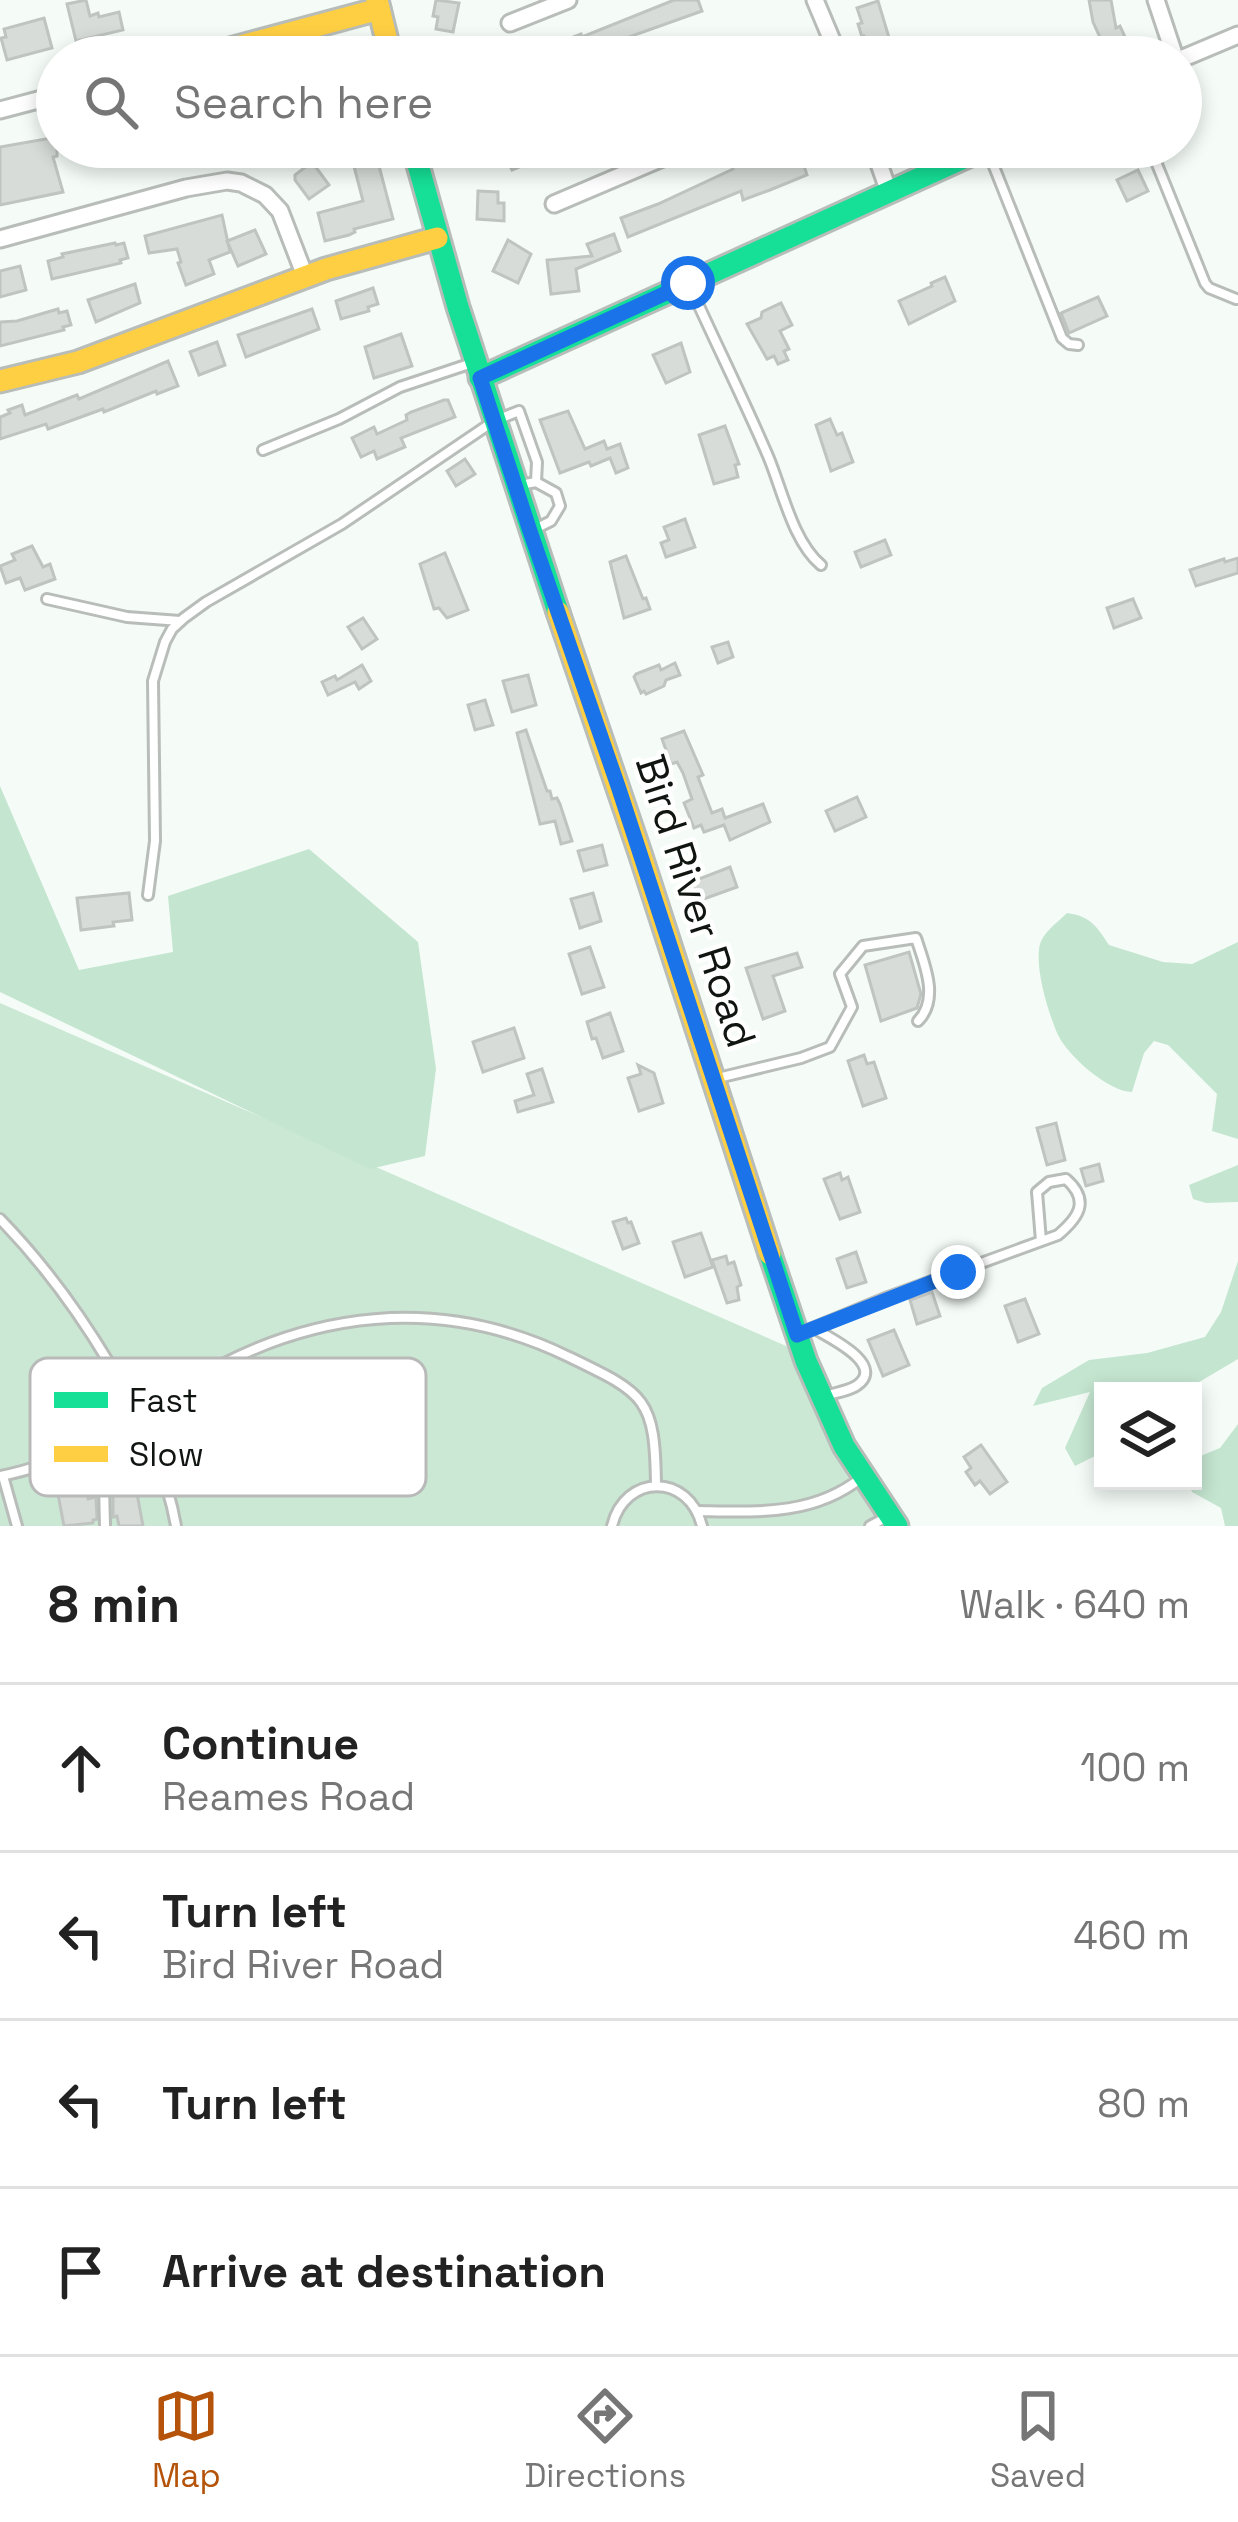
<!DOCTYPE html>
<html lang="en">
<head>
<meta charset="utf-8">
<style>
	:root { --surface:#fff; --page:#f2f2f2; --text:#222; --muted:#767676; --line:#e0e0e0; --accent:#b45309 }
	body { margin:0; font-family:"Space Grotesk",sans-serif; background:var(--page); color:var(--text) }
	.controls { position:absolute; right:36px; bottom:36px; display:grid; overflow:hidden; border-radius:0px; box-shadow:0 6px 18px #0003 }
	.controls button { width:108px; height:108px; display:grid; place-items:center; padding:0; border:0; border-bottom:3px solid var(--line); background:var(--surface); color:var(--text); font:60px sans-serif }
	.stop { position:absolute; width:36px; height:36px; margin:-27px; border:9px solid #1a73e8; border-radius:50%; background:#fff }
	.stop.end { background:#1a73e8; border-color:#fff; box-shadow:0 3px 12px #0008 }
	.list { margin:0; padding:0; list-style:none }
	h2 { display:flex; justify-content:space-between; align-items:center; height:156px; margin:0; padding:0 48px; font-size:51px }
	h2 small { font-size:39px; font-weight:400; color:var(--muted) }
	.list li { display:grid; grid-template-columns:78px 1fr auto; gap:36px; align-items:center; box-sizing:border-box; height:168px; padding:0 48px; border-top:3px solid var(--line) }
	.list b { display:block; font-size:45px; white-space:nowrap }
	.list p { margin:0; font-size:39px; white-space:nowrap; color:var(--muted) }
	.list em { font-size:39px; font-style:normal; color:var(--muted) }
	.icon { flex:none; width:66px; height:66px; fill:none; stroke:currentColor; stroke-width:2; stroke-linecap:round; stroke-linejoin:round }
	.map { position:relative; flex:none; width:1238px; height:1526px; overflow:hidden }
	.search { position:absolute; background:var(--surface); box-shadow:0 6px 18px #0003; left:36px; right:36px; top:36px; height:132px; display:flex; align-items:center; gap:30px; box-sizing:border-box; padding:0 42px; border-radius:66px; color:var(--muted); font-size:45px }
	.sheet { height:828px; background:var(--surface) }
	nav { display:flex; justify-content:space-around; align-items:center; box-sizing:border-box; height:168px; border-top:3px solid var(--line); background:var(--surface); font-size:33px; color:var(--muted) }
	nav a { display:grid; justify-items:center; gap:6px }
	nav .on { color:var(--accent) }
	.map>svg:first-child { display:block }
	.green { fill:#cae8d4 }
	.forest { fill:#c4e5d0 }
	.building { fill:#d7dcd8; stroke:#bfc4c1; stroke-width:3 }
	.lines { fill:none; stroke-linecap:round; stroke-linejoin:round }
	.lane-casing { stroke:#b8bdb9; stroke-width:14 }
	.street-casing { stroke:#b8bdb9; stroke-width:21 }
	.fast-casing { stroke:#b8bdb9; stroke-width:27 }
	.slow-casing { stroke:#b8bdb9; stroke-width:27 }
	.lane { stroke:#fefffe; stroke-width:8 }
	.street { stroke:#fefffe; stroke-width:15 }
	.fast { stroke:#16e098; stroke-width:21 }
	.slow { stroke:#ffcf43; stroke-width:21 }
	.route { stroke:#1a73e8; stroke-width:15 }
	.labels { text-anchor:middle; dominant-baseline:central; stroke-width:9; stroke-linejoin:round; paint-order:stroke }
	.street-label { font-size:42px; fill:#111512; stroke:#fff }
	.key { fill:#fff; stroke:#b8b9b8; stroke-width:3 }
	.key-label { font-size:33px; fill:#111512 }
</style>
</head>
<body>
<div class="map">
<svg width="1238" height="1526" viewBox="0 0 1238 1526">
	<rect width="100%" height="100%" fill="#f5fcf7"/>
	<!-- green -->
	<path class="green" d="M 0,1003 L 793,1349 L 844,1466 L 886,1526 L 0,1526 Z"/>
	<!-- forest -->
	<g class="forest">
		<path d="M 0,786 L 79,970 L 173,952 L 168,896 L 309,849 L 418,942 L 436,1069 L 425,1156 L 370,1169 L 0,992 Z"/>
		<path d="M 1067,913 C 1091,916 1097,927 1109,945 L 1163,962 L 1192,964 L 1238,942 L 1238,1139 L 1212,1131 L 1217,1094 L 1168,1045 L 1154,1041 L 1144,1053 L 1132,1092 C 1109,1092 1068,1056 1058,1035 C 1049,1015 1036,972 1039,950 C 1040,934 1056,924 1067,913 Z"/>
		<path d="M 1238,1165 L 1238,1202 L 1206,1203 L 1193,1199 L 1189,1185 Z"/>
		<path d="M 1238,1261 L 1238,1359 L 1184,1391 L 1103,1391 L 1103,1452 L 1075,1466 L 1065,1448 L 1090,1392 L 1033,1406 L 1042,1388 L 1089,1360 L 1147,1353 L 1205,1337 L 1221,1312 Z"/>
		<path d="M 1238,1424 L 1238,1526 L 1225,1526 L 1221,1508 L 1192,1492 L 1188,1481 L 1193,1481 L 1193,1459 L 1220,1448 Z"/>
	</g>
	<!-- building -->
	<g class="building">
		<path d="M 86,0 L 90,16 L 98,13 L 99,17 L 119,12 L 123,30 L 76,41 L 67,4 Z"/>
		<path d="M 436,0 L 459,3 L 453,32 L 436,29 L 438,17 L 433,16 Z"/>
		<path d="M 674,0 L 698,0 L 702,11 L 626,38 L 628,42 L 614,48 L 612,44 L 589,54 L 590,57 L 560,57 L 555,44 L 581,34 L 582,37 Z"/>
		<path d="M 1089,0 L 1111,0 L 1116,28 L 1120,26 L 1132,52 L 1121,57 L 1109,57 L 1093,22 Z"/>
		<path d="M 878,1 L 890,41 L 898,57 L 873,57 L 864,36 L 862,37 L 858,24 L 862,23 L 857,8 Z"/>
		<path d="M 44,18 L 52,48 L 7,60 L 1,38 L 6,37 L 4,29 Z"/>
		<path d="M 57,137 L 57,156 L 53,157 L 63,192 L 0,205 L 0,147 Z"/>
		<path d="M 113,147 L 137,147 L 140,158 L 118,164 Z"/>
		<path d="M 367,147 L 374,147 L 393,219 L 354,229 L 355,232 L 349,235 L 325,241 L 318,213 L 363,201 L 350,151 Z"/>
		<path d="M 512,147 L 566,147 L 512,170 L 503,151 Z"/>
		<path d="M 786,147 L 844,149 L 803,163 L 807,175 L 770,190 L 743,200 L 741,191 L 628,237 L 621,218 L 658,204 L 733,169 L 732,167 L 746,162 L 747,165 L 771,157 L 770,153 Z"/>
		<path d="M 312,162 L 329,185 L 309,199 L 295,180 L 295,175 Z"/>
		<path d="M 1138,170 L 1148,191 L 1127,201 L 1117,180 Z"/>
		<path d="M 478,191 L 498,192 L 498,203 L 504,203 L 504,221 L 477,219 Z"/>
		<path d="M 222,215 L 230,252 L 209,260 L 214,274 L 186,285 L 178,263 L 181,262 L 177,249 L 149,253 L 145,236 Z"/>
		<path d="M 255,230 L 266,254 L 238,266 L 227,241 Z"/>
		<path d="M 614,234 L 620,251 L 576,269 L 579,291 L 551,294 L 547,260 L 592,256 L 587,244 Z"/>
		<path d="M 508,240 L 531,254 L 518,283 L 493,271 Z"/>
		<path d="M 115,243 L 116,245 L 124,243 L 128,258 L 120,260 L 121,263 L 52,279 L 48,261 L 63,257 L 62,254 Z"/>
		<path d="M 20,266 L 26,290 L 0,297 L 0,271 Z"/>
		<path d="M 945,277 L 955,301 L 909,324 L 899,301 L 932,286 L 931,283 Z"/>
		<path d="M 135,284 L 140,303 L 96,322 L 88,300 Z"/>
		<path d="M 373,288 L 378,304 L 368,307 L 369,311 L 341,319 L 336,301 Z"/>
		<path d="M 1098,297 L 1107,316 L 1069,333 L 1061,313 Z"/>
		<path d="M 781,303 L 792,325 L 780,331 L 789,349 L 784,351 L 788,360 L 778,364 L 774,356 L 767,359 L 747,324 L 761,318 L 762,312 Z"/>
		<path d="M 58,309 L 59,313 L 67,311 L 71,325 L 63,327 L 64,330 L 0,346 L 0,322 L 17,321 Z"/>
		<path d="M 312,309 L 319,329 L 246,357 L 238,335 Z"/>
		<path d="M 401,334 L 412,366 L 374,378 L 365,347 Z"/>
		<path d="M 217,342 L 225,365 L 199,375 L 190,352 Z"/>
		<path d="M 681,343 L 690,372 L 666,383 L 653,355 Z"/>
		<path d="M 168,361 L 178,386 L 157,394 L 156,391 L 104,412 L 103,409 L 48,429 L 46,424 L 0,439 L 0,417 L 10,413 L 8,410 L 22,405 L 25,415 L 77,395 L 79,399 Z"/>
		<path d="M 444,400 L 448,400 L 455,417 L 401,438 L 405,447 L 377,459 L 374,451 L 361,457 L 352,438 L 374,427 L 377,434 L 407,420 L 406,415 L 411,412 Z"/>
		<path d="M 568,411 L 585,449 L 604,441 L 607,449 L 620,444 L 628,468 L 616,473 L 610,458 L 591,466 L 589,462 L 560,473 L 540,420 Z"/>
		<path d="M 830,419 L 837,435 L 842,433 L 853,462 L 831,471 L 816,425 Z"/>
		<path d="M 725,426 L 739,464 L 735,465 L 738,477 L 714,484 L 699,435 Z"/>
		<path d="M 465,459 L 475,474 L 456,486 L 447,471 Z"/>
		<path d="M 685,519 L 695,547 L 666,557 L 661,543 L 669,540 L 664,527 Z"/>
		<path d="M 885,540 L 891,555 L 861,567 L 855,552 Z"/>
		<path d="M 32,546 L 43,567 L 50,564 L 55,579 L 25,590 L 20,578 L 6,583 L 0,566 L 15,560 L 12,554 Z"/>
		<path d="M 445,553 L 468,610 L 447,618 L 439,608 L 434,609 L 420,564 Z"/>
		<path d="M 626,556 L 643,599 L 646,598 L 650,609 L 624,618 L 610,562 Z"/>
		<path d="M 1238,558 L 1238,573 L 1196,586 L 1190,570 L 1224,559 L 1225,562 Z"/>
		<path d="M 1133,599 L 1141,618 L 1114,628 L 1107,608 Z"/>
		<path d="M 363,618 L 377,639 L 362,649 L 348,627 Z"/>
		<path d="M 728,642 L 733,657 L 718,663 L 712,647 Z"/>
		<path d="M 675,663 L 680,675 L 666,680 L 664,686 L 646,694 L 644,691 L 641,693 L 634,677 L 636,674 L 659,665 L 661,670 Z"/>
		<path d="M 362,665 L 371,681 L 359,689 L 355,682 L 328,695 L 322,682 L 335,676 L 337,680 Z"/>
		<path d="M 528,675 L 536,705 L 512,712 L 503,681 Z"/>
		<path d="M 485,700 L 493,725 L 475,730 L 468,705 Z"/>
		<path d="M 526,730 L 547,791 L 550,791 L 552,799 L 557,798 L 560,804 L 572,841 L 561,844 L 555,821 L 540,824 L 517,733 Z"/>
		<path d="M 684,731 L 703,775 L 698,777 L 712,813 L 722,809 L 725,818 L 763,804 L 770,822 L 730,840 L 724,825 L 704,832 L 701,825 L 694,828 L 684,803 L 692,799 L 683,773 L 677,762 L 671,764 L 662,739 Z"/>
		<path d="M 857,797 L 866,817 L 835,831 L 826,811 Z"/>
		<path d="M 602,845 L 607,865 L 584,871 L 578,851 Z"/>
		<path d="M 730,867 L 737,887 L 698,901 L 691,882 Z"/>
		<path d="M 129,893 L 132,920 L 113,922 L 114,926 L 81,930 L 77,898 Z"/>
		<path d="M 593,893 L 601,921 L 580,928 L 571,899 Z"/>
		<path d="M 590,947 L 604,987 L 582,994 L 569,954 Z"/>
		<path d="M 909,952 L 921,994 L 917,1008 L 881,1021 L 865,965 Z"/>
		<path d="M 797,953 L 802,967 L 773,976 L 785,1011 L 763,1019 L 746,968 Z"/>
		<path d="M 610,1013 L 623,1051 L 603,1058 L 596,1038 L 592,1039 L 587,1022 Z"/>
		<path d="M 514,1028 L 524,1058 L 483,1072 L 473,1042 Z"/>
		<path d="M 864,1055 L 867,1064 L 874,1062 L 886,1098 L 863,1106 L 848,1061 Z"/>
		<path d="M 638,1065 L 654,1073 L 663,1103 L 639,1111 L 628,1078 L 641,1074 Z"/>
		<path d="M 542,1069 L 553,1102 L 518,1112 L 515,1101 L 534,1095 L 527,1074 Z"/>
		<path d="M 1056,1123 L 1065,1160 L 1047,1165 L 1037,1128 Z"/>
		<path d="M 1099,1164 L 1103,1181 L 1086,1186 L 1081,1169 Z"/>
		<path d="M 840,1173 L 842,1180 L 848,1177 L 860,1212 L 840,1219 L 824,1179 Z"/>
		<path d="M 626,1218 L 628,1223 L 631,1222 L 639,1243 L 623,1249 L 613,1222 Z"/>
		<path d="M 701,1233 L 713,1267 L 685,1277 L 673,1242 Z"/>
		<path d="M 856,1252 L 866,1282 L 847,1288 L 837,1259 Z"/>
		<path d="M 726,1256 L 728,1264 L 734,1262 L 741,1285 L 737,1287 L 739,1300 L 727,1303 L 712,1260 Z"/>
		<path d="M 932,1292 L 940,1316 L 917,1324 L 910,1300 Z"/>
		<path d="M 1025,1299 L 1039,1334 L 1018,1342 L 1005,1306 Z"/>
		<path d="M 894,1330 L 909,1365 L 883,1376 L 868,1340 Z"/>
		<path d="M 981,1445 L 1007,1482 L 990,1494 L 980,1481 L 975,1485 L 966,1472 L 971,1468 L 964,1457 Z"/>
		<path d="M 74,1480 L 75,1484 L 85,1482 L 88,1499 L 96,1497 L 97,1519 L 93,1520 L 93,1523 L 64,1526 L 56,1484 Z"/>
		<path d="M 136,1488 L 143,1526 L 119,1526 L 117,1516 L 113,1517 L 113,1492 Z"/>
	</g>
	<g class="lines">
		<defs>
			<g id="lane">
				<path d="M 1150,147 L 1205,283 L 1209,288 L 1236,299"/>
				<path d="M 987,149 L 1062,338 L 1069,344 L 1078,345"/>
				<path d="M 689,284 C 715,342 743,398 768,456 C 782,489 793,542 821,565"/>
				<path d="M 263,450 L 339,419 L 400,387 L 472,363"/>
				<path d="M 531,531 L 551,521 L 560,506 L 556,493 L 536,482"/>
				<path d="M 47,599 L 127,617 L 180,621"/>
				<path d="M 148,895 L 155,841 L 153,681 L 165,642 L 172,629 L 184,618 L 206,602 L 342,524 L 494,421 L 519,411 L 537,462 L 536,482 L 520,485"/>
				<path d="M 714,1079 L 801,1058 L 830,1047 L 852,1007 L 840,974 L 863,946 L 916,938 C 924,963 940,999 918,1021"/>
				<path d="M 0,1219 C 72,1293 158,1423 176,1526"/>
				<path d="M 815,1329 C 828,1337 888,1365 856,1386 C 848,1391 834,1393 825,1396"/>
				<path d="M 798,1334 L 888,1297 L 1058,1235 C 1078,1218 1091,1201 1066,1179 L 1049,1182 L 1037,1192 L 1041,1241"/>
				<path d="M 97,1441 L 104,1485 L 105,1526"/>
				<path d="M 0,1476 C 71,1463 127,1422 187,1384 C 307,1310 440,1294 569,1357 C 646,1394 655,1398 656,1486"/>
				<path d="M 3,1476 L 17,1526"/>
				<path d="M 698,1511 C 756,1512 813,1516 861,1478"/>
				<path d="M 612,1526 C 625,1473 689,1473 702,1526"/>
				<path d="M 870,1526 L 889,1516"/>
			</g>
			<g id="street">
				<path d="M 815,0 L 839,57"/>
				<path d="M 1156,0 L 1175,57"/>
				<path d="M 510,23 L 568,0"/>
				<path d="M 1181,59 L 1238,35"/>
				<path d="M 0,110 L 57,95"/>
				<path d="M 873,147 L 889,192"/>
				<path d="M 554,204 L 688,147"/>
				<path d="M 0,239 L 186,188 L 227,181 L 241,183 L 265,195 L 280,211 L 305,276"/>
			</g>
			<g id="fast">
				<path d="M 413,147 L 458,307 L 558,612"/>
				<path d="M 480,378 L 988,147"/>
				<path d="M 770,1254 L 806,1361 L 844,1446 L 897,1526"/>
			</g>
			<g id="slow">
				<path d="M 377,0 L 391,57"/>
				<path d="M 200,57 L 379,9"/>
				<path d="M 0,381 L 78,362 L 326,269 L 437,238"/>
				<path d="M 558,612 L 640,853 L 770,1254"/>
			</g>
		</defs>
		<!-- lane casing -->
		<use href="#lane" class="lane-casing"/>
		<!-- street casing -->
		<use href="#street" class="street-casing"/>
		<!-- fast casing -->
		<use href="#fast" class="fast-casing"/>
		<!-- slow casing -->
		<use href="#slow" class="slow-casing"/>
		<!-- lane -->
		<use href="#lane" class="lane"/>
		<!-- street -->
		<use href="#street" class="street"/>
		<!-- fast -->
		<use href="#fast" class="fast"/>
		<!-- slow -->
		<use href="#slow" class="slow"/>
	</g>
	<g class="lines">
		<!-- route -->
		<path class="route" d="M 688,283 L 480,378 L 530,531 L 619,789 L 797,1335 L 958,1272"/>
	</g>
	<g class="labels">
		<!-- street labels -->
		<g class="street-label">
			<text transform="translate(696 901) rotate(72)">Bird River Road</text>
		</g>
	</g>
	<!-- legend -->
	<rect x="30" y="1358" width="396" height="138" rx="18" class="key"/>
	<rect x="54" y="1392" width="54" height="16" fill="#16e098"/>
	<rect x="54" y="1446" width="54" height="16" fill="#ffcf43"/>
	<g class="key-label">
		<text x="129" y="1412">Fast</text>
		<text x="129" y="1466">Slow</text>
	</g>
</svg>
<div class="controls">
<button><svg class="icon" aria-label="layers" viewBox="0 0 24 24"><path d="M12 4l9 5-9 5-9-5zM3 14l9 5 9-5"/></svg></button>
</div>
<div class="stop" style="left:688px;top:283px"></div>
<div class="stop end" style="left:958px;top:1272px"></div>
<div class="search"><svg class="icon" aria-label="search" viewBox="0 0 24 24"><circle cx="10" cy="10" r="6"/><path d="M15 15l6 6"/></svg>Search here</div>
</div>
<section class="sheet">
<h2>8 min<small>Walk · 640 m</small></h2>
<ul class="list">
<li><svg class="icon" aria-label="ahead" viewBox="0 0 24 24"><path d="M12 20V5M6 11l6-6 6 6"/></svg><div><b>Continue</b><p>Reames Road</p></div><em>100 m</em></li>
<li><svg class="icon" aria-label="left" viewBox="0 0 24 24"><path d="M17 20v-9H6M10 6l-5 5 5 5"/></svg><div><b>Turn left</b><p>Bird River Road</p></div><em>460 m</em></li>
<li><svg class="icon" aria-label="left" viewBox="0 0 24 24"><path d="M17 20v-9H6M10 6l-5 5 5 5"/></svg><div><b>Turn left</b></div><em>80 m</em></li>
<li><svg class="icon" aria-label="arrive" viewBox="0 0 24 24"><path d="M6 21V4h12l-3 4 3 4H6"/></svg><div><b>Arrive at destination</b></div></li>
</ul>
</section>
<nav>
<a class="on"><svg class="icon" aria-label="map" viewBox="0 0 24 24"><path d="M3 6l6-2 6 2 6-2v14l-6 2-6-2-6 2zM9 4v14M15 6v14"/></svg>Map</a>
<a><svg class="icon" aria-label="directions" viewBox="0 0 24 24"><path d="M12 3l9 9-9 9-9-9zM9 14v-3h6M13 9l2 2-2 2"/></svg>Directions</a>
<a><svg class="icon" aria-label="saved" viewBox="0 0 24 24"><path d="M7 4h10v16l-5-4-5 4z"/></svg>Saved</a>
</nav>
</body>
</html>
